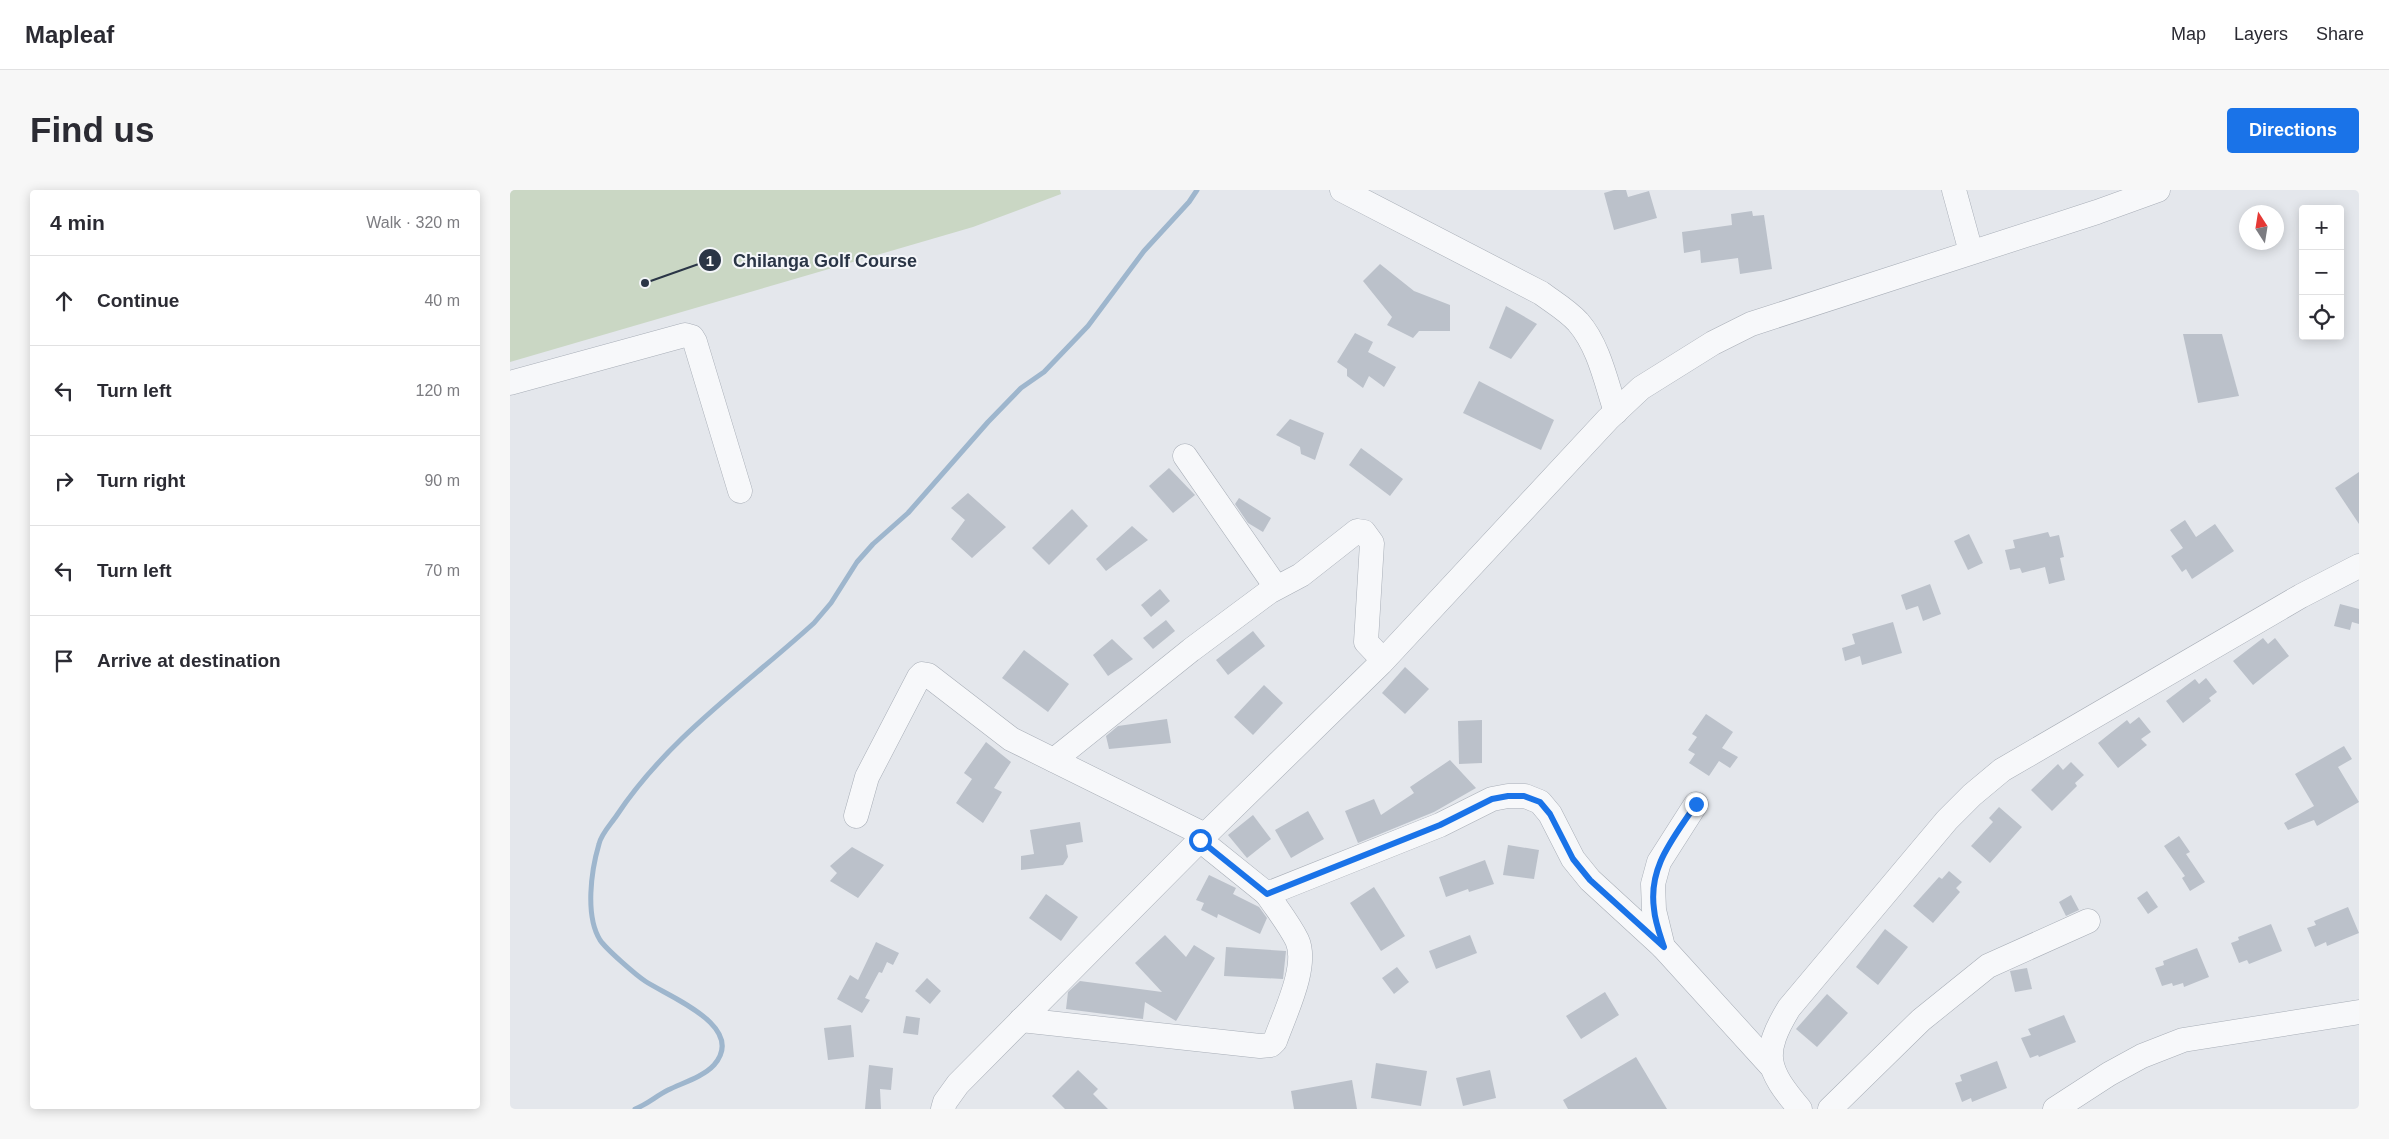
<!DOCTYPE html>
<html lang="en">
<head>
<meta charset="utf-8">
<style>
	:root { --surface:#fff; --page:#f7f7f7; --text:#2b2b33; --muted:#7c7c81; --line:#e1e1e2; --accent:#1a73e8 }
	body { margin:0; font-family:Helvetica,sans-serif; background:var(--page); color:var(--text) }
	.controls { position:absolute; right:15px; top:15px; display:grid; overflow:hidden; border-radius:5px; box-shadow:0 2px 12px #0003 }
	.controls button { width:45px; height:45px; display:grid; place-items:center; padding:0; border:0; border-bottom:1px solid var(--line); background:var(--surface); color:var(--text); font:25px sans-serif }
	.compass { position:absolute; left:1729px; top:15px; width:45px; height:45px; border-radius:50%; background:var(--surface); box-shadow:0 2px 12px #0003; rotate:348deg }
	.stop { position:absolute; width:15px; height:15px; margin:-11px; border:4px solid #1a73e8; border-radius:50%; background:#fff }
	.stop.end { background:#1a73e8; border-color:#fff; box-shadow:0 1px 5px #0008 }
	.list { margin:0; padding:0; list-style:none }
	h2 { display:flex; justify-content:space-between; align-items:center; height:65px; margin:0; padding:0 20px; font-size:21px }
	h2 small { font-size:16px; font-weight:400; color:var(--muted) }
	.list li { display:grid; grid-template-columns:32px 1fr auto; gap:15px; align-items:center; box-sizing:border-box; height:90px; padding:0 20px; border-top:1px solid var(--line) }
	.list b { display:block; font-size:19px; white-space:nowrap }
	.list em { font-size:16px; font-style:normal; color:var(--muted) }
	.icon { flex:none; width:28px; height:28px; fill:none; stroke:currentColor; stroke-width:2; stroke-linecap:round; stroke-linejoin:round }
	.map { position:relative; flex:none; width:1849px; height:919px; overflow:hidden; border-radius:5px }
	header { display:flex; align-items:center; gap:30px; box-sizing:border-box; height:70px; padding:0 25px; background:var(--surface); border-bottom:1px solid var(--line) }
	header strong { font-size:24px }
	nav { display:flex; gap:28px; margin-inline-start:auto; font-size:18px }
	.intro { display:flex; align-items:center; justify-content:space-between; box-sizing:border-box; height:120px; padding:0 30px }
	h1 { margin:0; font-size:35px }
	.button { padding:12px 22px; border-radius:5px; background:var(--accent); color:#fff; font-size:18px; font-weight:700 }
	main { display:flex; gap:30px; padding:0 30px }
	aside { flex:1; background:var(--surface); border-radius:5px; box-shadow:0 2px 12px #0003 }
	.map>svg:first-child { display:block }
	.green { fill:#cad7c4 }
	.lines { fill:none; stroke-linecap:round; stroke-linejoin:round }
	.stream { stroke:#9eb6cd; stroke-width:5 }
	.building { fill:#bbc1ca }
	.minor-casing { stroke:#a8aeb7; stroke-width:25 }
	.minor { stroke:#f7f8fa; stroke-width:24 }
	.route { stroke:#1a73e8; stroke-width:6 }
	.leader { fill:none; stroke:#2a3546; stroke-width:2 }
	.callout-dot { fill:#2a3546; stroke:#f4f6f9; stroke-width:2 }
	.mark-label { font-size:15px; text-anchor:middle; font-weight:bold; fill:#fff }
	.callout-label { font-size:18px; text-anchor:middle; font-weight:bold; fill:#2a3546; stroke:#f4f6f9; stroke-width:4; stroke-linejoin:round; paint-order:stroke }
</style>
</head>
<body>
<header>
<strong>Mapleaf</strong>
<nav><a>Map</a><a>Layers</a><a>Share</a></nav>
</header>
<div class="intro"><h1>Find us</h1><a class="button">Directions</a></div>
<main>
<aside>
<h2>4 min<small>Walk · 320 m</small></h2>
<ul class="list">
<li><svg class="icon" aria-label="ahead" viewBox="0 0 24 24"><path d="M12 20V5M6 11l6-6 6 6"/></svg><div><b>Continue</b></div><em>40 m</em></li>
<li><svg class="icon" aria-label="left" viewBox="0 0 24 24"><path d="M17 20v-9H6M10 6l-5 5 5 5"/></svg><div><b>Turn left</b></div><em>120 m</em></li>
<li><svg class="icon" aria-label="right" viewBox="0 0 24 24"><path d="M7 20v-9h11M14 6l5 5-5 5"/></svg><div><b>Turn right</b></div><em>90 m</em></li>
<li><svg class="icon" aria-label="left" viewBox="0 0 24 24"><path d="M17 20v-9H6M10 6l-5 5 5 5"/></svg><div><b>Turn left</b></div><em>70 m</em></li>
<li><svg class="icon" aria-label="arrive" viewBox="0 0 24 24"><path d="M6 21V4h12l-3 4 3 4H6"/></svg><div><b>Arrive at destination</b></div></li>
</ul>
</aside>
<div class="map">
<svg width="1849" height="919" viewBox="0 0 1849 919">
	<rect width="100%" height="100%" fill="#e4e7ec"/>
	<!-- green -->
	<path class="green" d="M 0,0 L 550,0 L 551,4 L 463,37 L 0,172 Z"/>
	<g class="lines">
		<!-- stream -->
		<path class="stream" d="M 125,919 C 138,914 146,906 158,900 C 172,893 193,887 204,875 C 238,836 157,806 135,791 C 126,785 96,759 90,750 C 75,726 81,681 89,654 C 91,644 101,634 107,625 C 158,548 236,495 304,433 L 321,413 L 347,372 L 363,354 L 398,323 L 478,232 L 511,198 L 534,182 L 578,136 L 634,61 L 679,12 L 687,0"/>
	</g>
	<!-- building -->
	<g class="building">
		<path d="M 1104,0 L 1116,0 L 1118,7 L 1139,1 L 1147,28 L 1104,40 L 1094,3 Z"/>
		<path d="M 1242,21 L 1243,26 L 1254,25 L 1262,79 L 1230,84 L 1228,68 L 1191,73 L 1190,60 L 1174,63 L 1172,42 L 1222,35 L 1221,24 Z"/>
		<path d="M 870,74 L 904,101 L 940,115 L 940,141 L 909,141 L 903,148 L 877,135 L 882,127 L 853,91 Z"/>
		<path d="M 996,116 L 1027,134 L 1001,169 L 979,158 Z"/>
		<path d="M 845,143 L 863,152 L 858,162 L 886,177 L 874,197 L 859,186 L 853,198 L 837,186 L 837,179 L 827,172 Z"/>
		<path d="M 1673,144 L 1712,144 L 1729,206 L 1688,213 Z"/>
		<path d="M 969,191 L 1044,230 L 1031,260 L 953,223 Z"/>
		<path d="M 780,229 L 814,243 L 805,270 L 791,264 L 790,257 L 766,245 Z"/>
		<path d="M 851,258 L 893,289 L 880,306 L 839,275 Z"/>
		<path d="M 659,278 L 685,305 L 663,323 L 639,296 Z"/>
		<path d="M 1849,282 L 1849,334 L 1825,298 Z"/>
		<path d="M 458,303 L 496,337 L 462,368 L 441,349 L 455,330 L 441,318 Z"/>
		<path d="M 729,308 L 761,328 L 753,342 L 738,333 L 725,314 Z"/>
		<path d="M 562,319 L 578,336 L 539,375 L 522,358 Z"/>
		<path d="M 1675,330 L 1686,347 L 1705,334 L 1724,361 L 1682,389 L 1676,379 L 1672,382 L 1661,366 L 1673,358 L 1660,340 Z"/>
		<path d="M 622,336 L 638,350 L 596,381 L 586,369 Z"/>
		<path d="M 1538,342 L 1540,347 L 1549,345 L 1554,367 L 1550,368 L 1555,390 L 1539,394 L 1535,377 L 1512,383 L 1510,378 L 1500,380 L 1495,360 L 1505,358 L 1503,350 Z"/>
		<path d="M 1459,344 L 1473,373 L 1458,380 L 1444,351 Z"/>
		<path d="M 1420,394 L 1431,424 L 1413,431 L 1408,416 L 1396,420 L 1391,405 Z"/>
		<path d="M 650,399 L 660,411 L 641,427 L 631,415 Z"/>
		<path d="M 1830,414 L 1849,419 L 1849,434 L 1842,432 L 1840,440 L 1824,436 Z"/>
		<path d="M 656,430 L 665,441 L 643,459 L 633,448 Z"/>
		<path d="M 1383,432 L 1392,463 L 1352,475 L 1350,466 L 1335,471 L 1332,458 L 1345,454 L 1342,444 Z"/>
		<path d="M 743,441 L 755,456 L 718,485 L 706,470 Z"/>
		<path d="M 1753,448 L 1758,454 L 1765,448 L 1779,466 L 1743,495 L 1723,471 Z"/>
		<path d="M 602,449 L 623,469 L 598,486 L 583,465 Z"/>
		<path d="M 514,460 L 559,494 L 538,522 L 492,488 Z"/>
		<path d="M 895,477 L 919,499 L 895,524 L 872,503 Z"/>
		<path d="M 1696,488 L 1707,502 L 1699,508 L 1701,511 L 1673,533 L 1656,511 L 1685,489 L 1689,494 Z"/>
		<path d="M 754,495 L 773,513 L 743,545 L 724,527 Z"/>
		<path d="M 1196,524 L 1223,542 L 1212,558 L 1228,567 L 1220,578 L 1209,571 L 1199,586 L 1179,573 L 1185,564 L 1178,560 L 1187,547 L 1182,544 Z"/>
		<path d="M 1629,527 L 1641,542 L 1631,549 L 1637,555 L 1608,578 L 1588,553 L 1617,530 L 1620,534 Z"/>
		<path d="M 657,529 L 661,553 L 599,559 L 596,546 L 608,536 Z"/>
		<path d="M 972,530 L 972,573 L 949,574 L 948,531 Z"/>
		<path d="M 476,552 L 501,572 L 484,598 L 492,602 L 473,633 L 446,613 L 462,589 L 454,583 Z"/>
		<path d="M 1834,556 L 1842,569 L 1828,577 L 1849,612 L 1807,636 L 1804,630 L 1778,640 L 1774,633 L 1804,616 L 1785,584 Z"/>
		<path d="M 940,570 L 966,598 L 924,622 L 848,653 L 835,621 L 864,609 L 871,625 L 904,603 L 900,597 Z"/>
		<path d="M 1561,572 L 1574,585 L 1565,593 L 1567,596 L 1542,621 L 1521,600 L 1548,574 L 1553,580 Z"/>
		<path d="M 1489,617 L 1512,637 L 1480,673 L 1461,656 L 1483,632 L 1479,628 Z"/>
		<path d="M 798,621 L 814,649 L 781,668 L 765,640 Z"/>
		<path d="M 743,625 L 761,649 L 737,668 L 718,645 Z"/>
		<path d="M 570,632 L 573,652 L 556,655 L 558,667 L 553,675 L 511,680 L 511,666 L 524,664 L 520,640 Z"/>
		<path d="M 1669,646 L 1680,662 L 1676,664 L 1695,692 L 1680,701 L 1672,688 L 1675,686 L 1654,656 Z"/>
		<path d="M 998,655 L 1029,660 L 1024,689 L 993,685 Z"/>
		<path d="M 342,657 L 374,675 L 348,708 L 320,691 L 327,683 L 320,676 Z"/>
		<path d="M 975,670 L 984,694 L 959,702 L 958,699 L 936,707 L 929,687 Z"/>
		<path d="M 1439,681 L 1452,692 L 1446,698 L 1450,702 L 1423,733 L 1403,716 L 1429,687 L 1432,689 Z"/>
		<path d="M 699,685 L 726,698 L 723,704 L 749,717 L 757,728 L 750,744 L 708,724 L 707,728 L 691,720 L 694,713 L 686,710 Z"/>
		<path d="M 864,697 L 895,746 L 871,761 L 840,713 Z"/>
		<path d="M 1637,701 L 1648,717 L 1638,724 L 1627,708 Z"/>
		<path d="M 536,704 L 568,727 L 551,751 L 519,728 Z"/>
		<path d="M 1561,705 L 1569,720 L 1556,726 L 1549,712 Z"/>
		<path d="M 1838,717 L 1849,743 L 1817,756 L 1816,752 L 1805,757 L 1797,738 L 1806,735 L 1804,731 Z"/>
		<path d="M 1761,734 L 1772,761 L 1739,774 L 1737,770 L 1729,773 L 1721,753 L 1729,750 L 1728,747 Z"/>
		<path d="M 1375,739 L 1398,757 L 1368,795 L 1346,777 Z"/>
		<path d="M 655,745 L 676,767 L 684,755 L 705,768 L 666,831 L 635,812 L 633,829 L 556,819 L 558,802 L 570,791 L 652,802 L 625,773 Z"/>
		<path d="M 960,745 L 967,763 L 926,779 L 919,761 Z"/>
		<path d="M 366,752 L 389,763 L 383,775 L 377,772 L 372,783 L 369,782 L 355,808 L 360,810 L 352,823 L 327,809 L 340,785 L 348,790 Z"/>
		<path d="M 716,757 L 776,761 L 773,789 L 714,786 Z"/>
		<path d="M 1687,758 L 1699,787 L 1674,797 L 1673,793 L 1663,796 L 1662,793 L 1652,796 L 1645,778 L 1654,775 L 1653,771 Z"/>
		<path d="M 887,777 L 899,792 L 884,804 L 872,788 Z"/>
		<path d="M 1517,778 L 1522,799 L 1505,802 L 1500,781 Z"/>
		<path d="M 417,788 L 431,801 L 420,814 L 405,801 Z"/>
		<path d="M 1095,802 L 1109,825 L 1071,849 L 1056,826 Z"/>
		<path d="M 1317,804 L 1338,823 L 1307,857 L 1286,839 Z"/>
		<path d="M 1554,825 L 1566,852 L 1529,867 L 1528,865 L 1520,868 L 1511,848 L 1521,845 L 1518,839 Z"/>
		<path d="M 396,826 L 410,828 L 408,845 L 393,843 Z"/>
		<path d="M 341,835 L 344,867 L 318,870 L 314,838 Z"/>
		<path d="M 1126,867 L 1157,919 L 1058,919 L 1053,910 Z"/>
		<path d="M 1487,871 L 1497,898 L 1462,912 L 1461,908 L 1452,912 L 1445,893 L 1452,891 L 1450,885 Z"/>
		<path d="M 866,873 L 917,881 L 911,916 L 861,908 Z"/>
		<path d="M 359,875 L 383,878 L 381,900 L 370,899 L 371,919 L 355,919 Z"/>
		<path d="M 568,880 L 588,899 L 583,904 L 598,919 L 555,919 L 542,906 Z"/>
		<path d="M 980,880 L 986,908 L 953,916 L 946,888 Z"/>
		<path d="M 842,890 L 847,919 L 784,919 L 781,901 Z"/>
	</g>
	<g class="lines">
		<defs>
			<g id="minor">
				<path d="M 832,0 L 1031,103 C 1043,112 1057,120 1068,132 C 1089,156 1096,192 1106,222"/>
				<path d="M 1444,0 L 1461,62"/>
				<path d="M 0,193 L 175,145 L 182,147 L 185,152 L 230,301"/>
				<path d="M 675,266 L 766,397"/>
				<path d="M 544,570 L 681,460 L 759,402 L 791,385 L 847,341 L 854,342 L 862,353 L 856,452 L 873,470"/>
				<path d="M 1186,614 L 1149,672 L 1143,694 L 1144,720 L 1153,757 L 1262,877"/>
				<path d="M 346,626 L 357,587 L 409,487 L 412,484 L 418,485 L 501,549 L 695,645"/>
				<path d="M 690,650 L 757,704 L 930,635 L 982,609 L 998,606 L 1015,606 L 1030,612 L 1040,624 L 1063,669 L 1080,690 L 1153,757"/>
				<path d="M 511,830 L 750,856 L 761,855 L 765,851 C 774,825 799,776 787,750 C 779,734 767,719 757,704"/>
				<path d="M 433,919 L 435,912 L 448,894 L 690,650 L 871,473 L 1098,229 L 1131,198 L 1203,153 L 1241,134 L 1587,22 L 1648,0"/>
				<path d="M 1290,919 C 1256,879 1251,864 1279,818 L 1437,630 L 1462,605 L 1492,580 L 1791,406 L 1849,376"/>
				<path d="M 1320,919 L 1411,830 L 1478,776 L 1578,731"/>
				<path d="M 1545,919 L 1599,884 L 1632,866 L 1673,850 L 1849,822"/>
			</g>
		</defs>
		<!-- minor casing -->
		<use href="#minor" class="minor-casing"/>
		<!-- minor -->
		<use href="#minor" class="minor"/>
	</g>
	<g class="lines">
		<!-- route -->
		<path class="route" d="M 690,650 L 757,704 L 930,635 L 982,609 L 998,606 L 1014,606 L 1030,612 L 1040,624 L 1063,669 L 1080,690 L 1154,757 C 1150,745 1145,732 1144,719 C 1138,676 1164,648 1186,614"/>
	</g>
	<!-- callouts -->
	<path class="leader" d="M135 93L200 70"/>
	<g class="callout-dot">
		<circle cx="135" cy="93" r="5"/>
		<circle cx="200" cy="70" r="12"/>
	</g>
	<g class="mark-label">
		<text x="200" y="76">1</text>
	</g>
	<g class="callout-label">
		<text x="315" y="77">Chilanga Golf Course</text>
	</g>
</svg>
<div class="controls">
<button>+</button>
<button>−</button>
<button><svg class="icon" aria-label="locate" viewBox="0 0 24 24"><circle cx="12" cy="12" r="6"/><path d="M12 2v4M12 18v4M2 12h4M18 12h4"/></svg></button>
</div>
<svg class="compass" viewBox="-18 -18 36 36"><path d="M0-13l5 13h-10z" fill="#e53935"/><path d="M0 13l5-13h-10z" fill="#7c7c81"/></svg>
<div class="stop" style="left:690px;top:650px"></div>
<div class="stop end" style="left:1186px;top:614px"></div>
</div>
</main>
</body>
</html>
